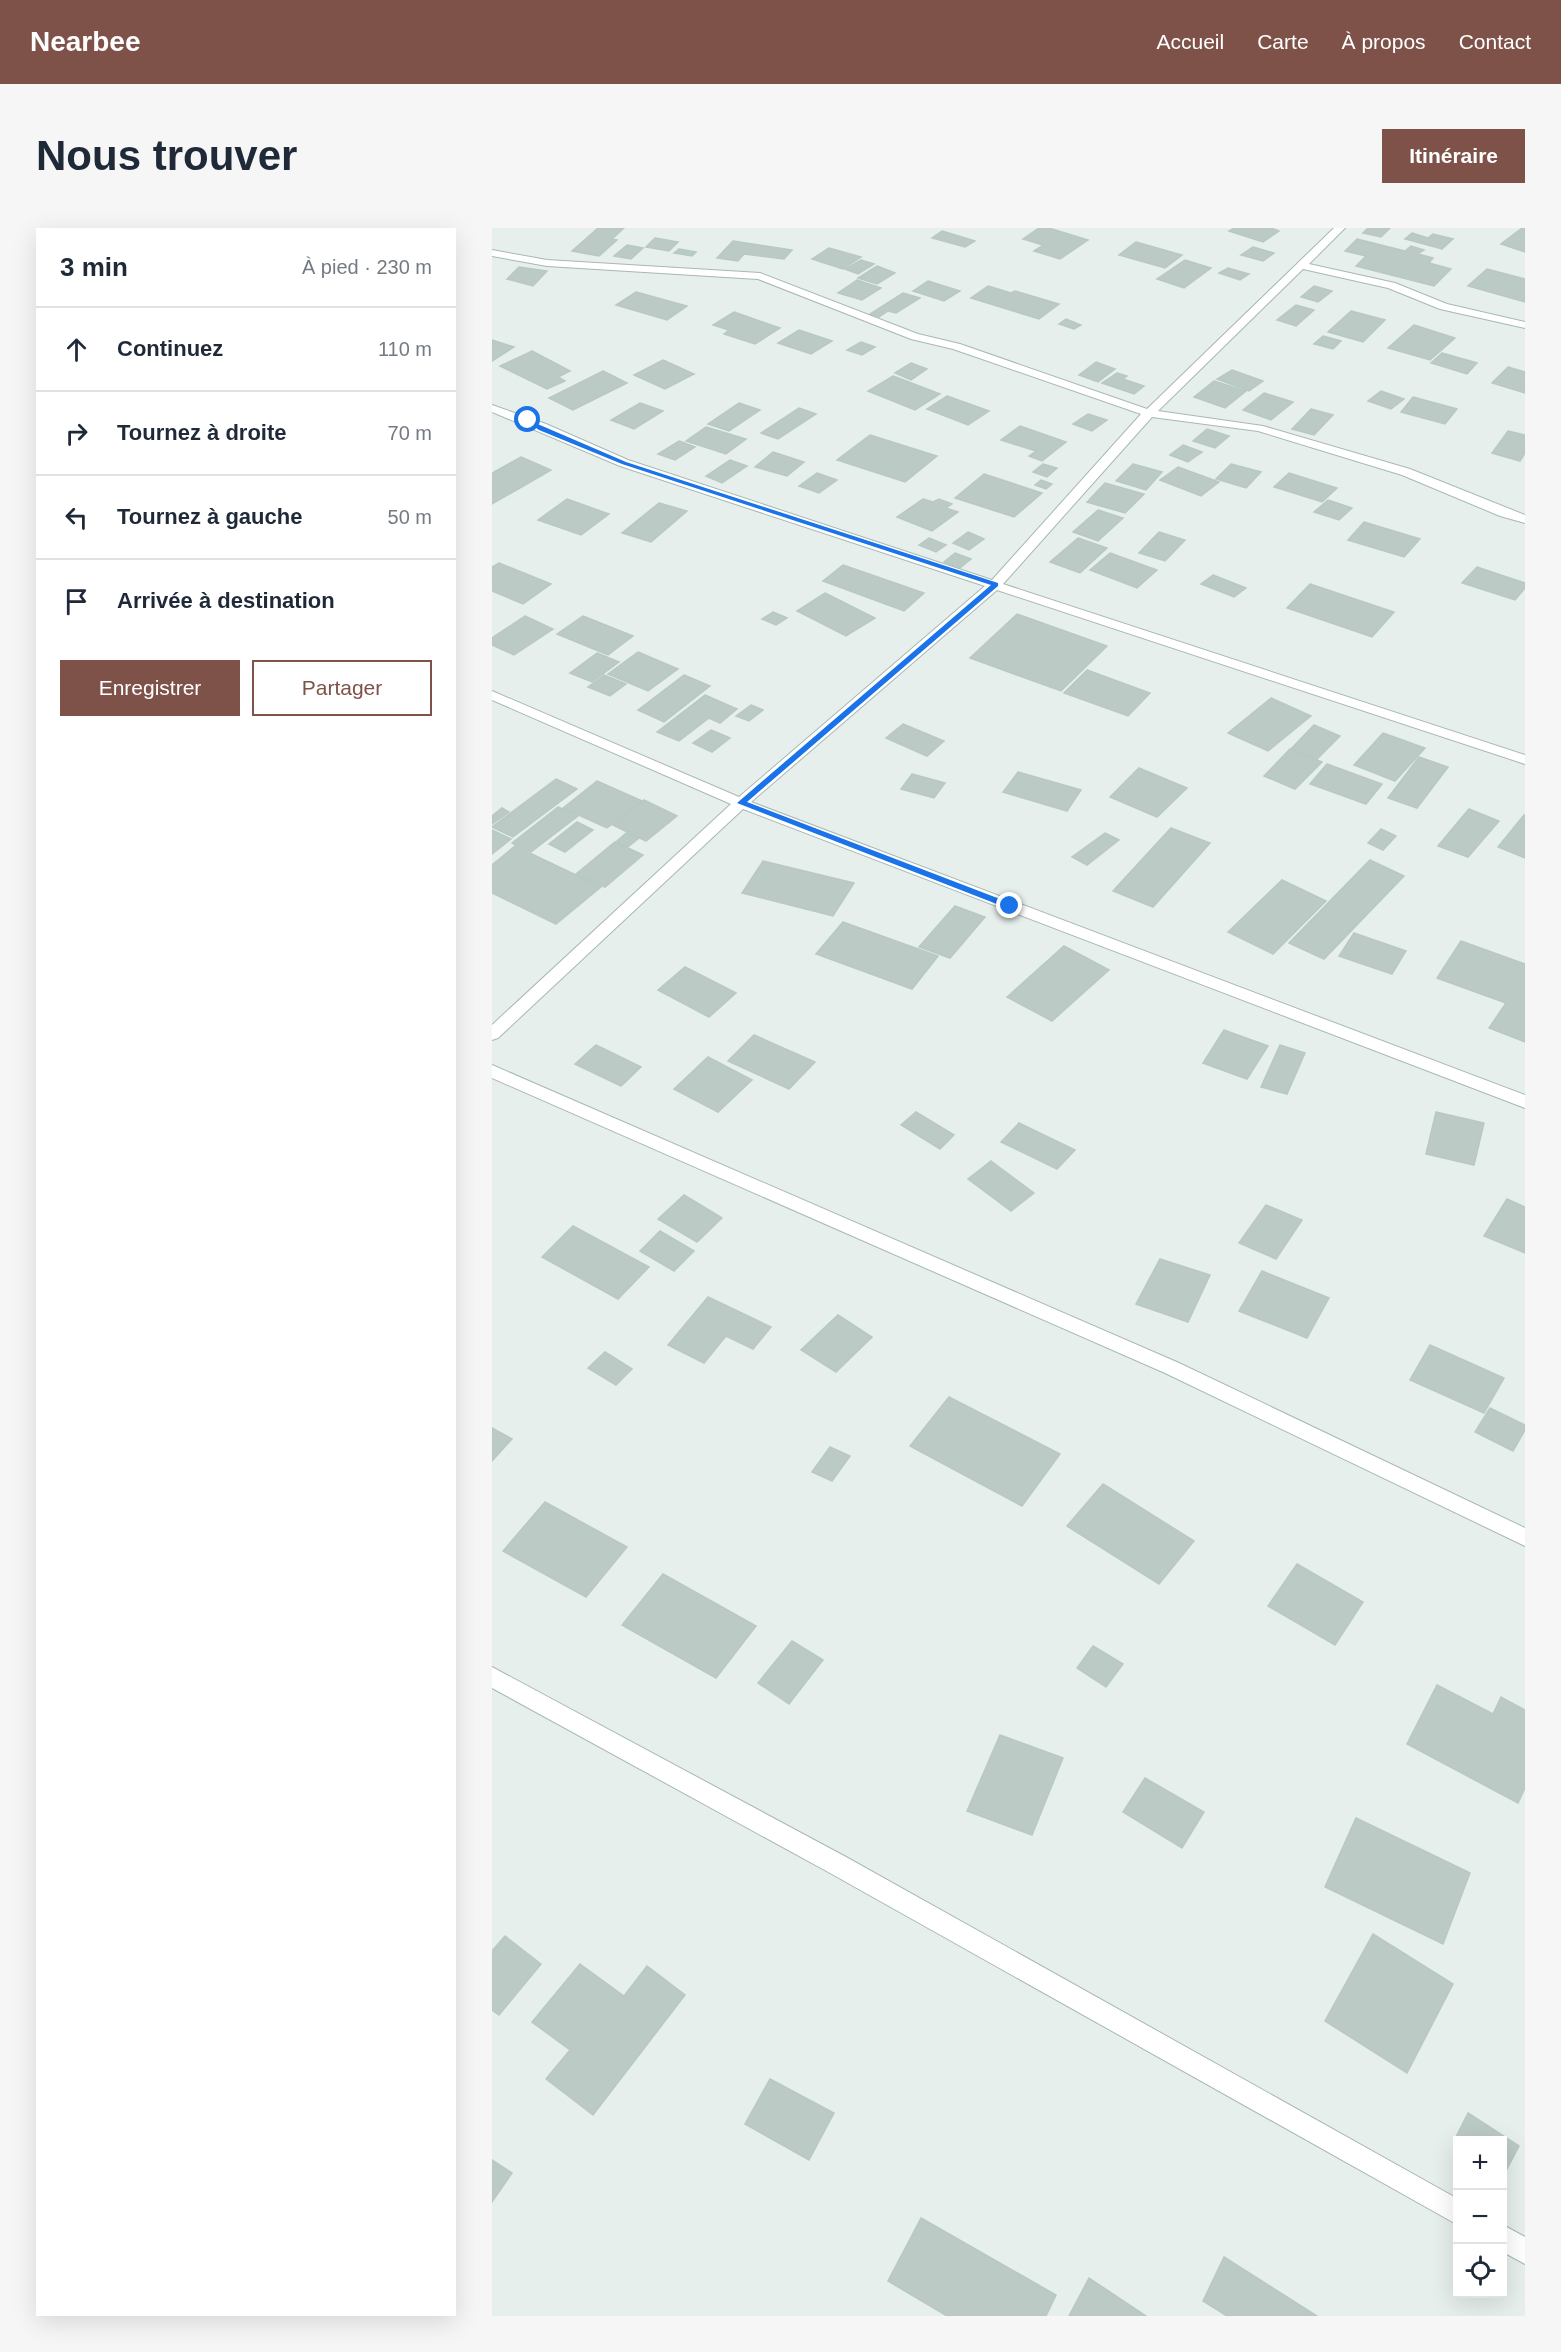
<!DOCTYPE html>
<html lang="fr">
<head>
<meta charset="utf-8">
<style>
	:root { --surface:#fff; --page:#f6f6f7; --text:#1f2937; --muted:#747a83; --line:#e0e1e3; --accent:#7f5249 }
	body { margin:0; font-family:Helvetica,sans-serif; background:var(--page); color:var(--text) }
	.controls { position:absolute; right:18px; bottom:18px; display:grid; overflow:hidden; border-radius:0px; box-shadow:0 6px 24px #0002 }
	.controls button { width:54px; height:54px; display:grid; place-items:center; padding:0; border:0; border-bottom:2px solid var(--line); background:var(--surface); color:var(--text); font:30px sans-serif }
	.stop { position:absolute; width:18px; height:18px; margin:-14px; border:4px solid #1a73e8; border-radius:50%; background:#fff }
	.stop.end { background:#1a73e8; border-color:#fff; box-shadow:0 2px 6px #0008 }
	.list { margin:0; padding:0; list-style:none }
	h2 { display:flex; justify-content:space-between; align-items:center; height:78px; margin:0; padding:0 24px; font-size:26px }
	h2 small { font-size:20px; font-weight:400; color:var(--muted) }
	.list li { display:grid; grid-template-columns:39px 1fr auto; gap:18px; align-items:center; box-sizing:border-box; height:84px; padding:0 24px; border-top:2px solid var(--line) }
	.list b { display:block; font-size:22px; white-space:nowrap }
	.list em { font-size:20px; font-style:normal; color:var(--muted) }
	.actions { display:flex; gap:12px; padding:18px 24px }
	.actions a { flex:1; padding:14px 0; border:2px solid var(--accent); border-radius:0px; text-align:center; font-size:21px; color:var(--accent) }
	.actions .main { background:var(--accent); color:#fff }
	.icon { flex:none; width:33px; height:33px; fill:none; stroke:currentColor; stroke-width:2; stroke-linecap:round; stroke-linejoin:round }
	.map { position:relative; flex:none; width:1033px; height:2088px; overflow:hidden; border-radius:0px }
	header { display:flex; align-items:center; gap:36px; box-sizing:border-box; height:84px; padding:0 30px; background:var(--accent); color:#fff }
	header strong { font-size:28px }
	nav { display:flex; gap:33px; margin-inline-start:auto; font-size:21px }
	.intro { display:flex; align-items:center; justify-content:space-between; box-sizing:border-box; height:144px; padding:0 36px }
	h1 { margin:0; font-size:42px }
	.button { padding:15px 27px; border-radius:0px; background:var(--accent); color:#fff; font-size:21px; font-weight:700 }
	main { display:flex; gap:36px; padding:0 36px }
	aside { flex:1; background:var(--surface); border-radius:0px; box-shadow:0 6px 24px #0002 }
	.map>svg:first-child { display:block }
	.building { fill:#bbcac4; stroke:#b8c9c2; stroke-width:1.5 }
	.lines { fill:none; stroke-linecap:round; stroke-linejoin:round }
	.minor-casing { stroke:#a8b8b2; stroke-width:2 }
	.minor { fill:#fff; fill-rule:evenodd }
	.route { fill:#1a73e8 }
</style>
</head>
<body>
<header>
<strong>Nearbee</strong>
<nav><a>Accueil</a><a>Carte</a><a>À propos</a><a>Contact</a></nav>
</header>
<div class="intro"><h1>Nous trouver</h1><a class="button">Itinéraire</a></div>
<main>
<aside>
<h2>3 min<small>À pied · 230 m</small></h2>
<ul class="list">
<li><svg class="icon" aria-label="ahead" viewBox="0 0 24 24"><path d="M12 20V5M6 11l6-6 6 6"/></svg><div><b>Continuez</b></div><em>110 m</em></li>
<li><svg class="icon" aria-label="right" viewBox="0 0 24 24"><path d="M7 20v-9h11M14 6l5 5-5 5"/></svg><div><b>Tournez à droite</b></div><em>70 m</em></li>
<li><svg class="icon" aria-label="left" viewBox="0 0 24 24"><path d="M17 20v-9H6M10 6l-5 5 5 5"/></svg><div><b>Tournez à gauche</b></div><em>50 m</em></li>
<li><svg class="icon" aria-label="arrive" viewBox="0 0 24 24"><path d="M6 21V4h12l-3 4 3 4H6"/></svg><div><b>Arrivée à destination</b></div></li>
</ul>
<div class="actions"><a class="main">Enregistrer</a><a>Partager</a></div>
</aside>
<div class="map">
<svg width="1033" height="2088" viewBox="0 0 1033 2088">
	<rect width="100%" height="100%" fill="#e6efeb"/>
	<!-- building -->
	<g class="building">
		<path d="M 106,0 L 132,0 L 120,11 L 125,12 L 107,28 L 80,23 Z"/>
		<path d="M 547,0 L 557,0 L 596,12 L 568,31 L 542,23 L 551,17 L 531,11 Z"/>
		<path d="M 742,0 L 779,0 L 787,3 L 771,14 L 737,3 Z"/>
		<path d="M 876,0 L 898,0 L 889,9 L 871,5 Z"/>
		<path d="M 1030,0 L 1033,0 L 1033,24 L 1009,16 Z"/>
		<path d="M 450,3 L 483,13 L 473,19 L 440,10 Z"/>
		<path d="M 920,5 L 936,10 L 941,6 L 961,11 L 950,21 L 913,11 Z"/>
		<path d="M 163,10 L 186,14 L 177,23 L 154,19 Z"/>
		<path d="M 865,11 L 913,23 L 919,18 L 932,22 L 926,26 L 941,30 L 937,35 L 959,41 L 942,58 L 864,38 L 874,28 L 853,23 Z"/>
		<path d="M 241,13 L 300,22 L 292,31 L 252,26 L 246,33 L 225,30 Z"/>
		<path d="M 644,14 L 690,27 L 673,40 L 627,27 Z"/>
		<path d="M 135,17 L 151,20 L 139,31 L 122,28 Z"/>
		<path d="M 761,19 L 782,25 L 771,33 L 749,27 Z"/>
		<path d="M 337,20 L 369,29 L 351,41 L 320,31 Z"/>
		<path d="M 187,21 L 204,24 L 200,28 L 182,25 Z"/>
		<path d="M 369,32 L 382,36 L 366,46 L 353,41 Z"/>
		<path d="M 693,32 L 719,40 L 692,60 L 665,51 Z"/>
		<path d="M 385,38 L 403,45 L 385,56 L 366,50 Z"/>
		<path d="M 27,39 L 55,43 L 41,58 L 15,51 Z"/>
		<path d="M 736,40 L 757,46 L 748,52 L 727,45 Z"/>
		<path d="M 995,41 L 1033,51 L 1033,74 L 976,58 Z"/>
		<path d="M 365,52 L 389,60 L 370,72 L 346,65 Z"/>
		<path d="M 436,53 L 468,63 L 452,73 L 421,63 Z"/>
		<path d="M 496,58 L 519,65 L 523,63 L 567,76 L 547,91 L 479,70 Z"/>
		<path d="M 822,58 L 840,63 L 826,74 L 809,69 Z"/>
		<path d="M 144,64 L 195,78 L 175,92 L 124,77 Z"/>
		<path d="M 411,65 L 428,70 L 404,85 L 396,83 L 387,89 L 378,86 Z"/>
		<path d="M 804,77 L 822,82 L 804,98 L 785,92 Z"/>
		<path d="M 859,83 L 893,92 L 871,114 L 836,104 Z"/>
		<path d="M 242,84 L 288,100 L 263,116 L 232,106 L 237,102 L 221,97 Z"/>
		<path d="M 574,91 L 589,97 L 582,101 L 567,96 Z"/>
		<path d="M 922,97 L 963,110 L 938,132 L 896,120 Z"/>
		<path d="M 307,102 L 340,113 L 319,126 L 286,115 Z"/>
		<path d="M 831,108 L 849,113 L 841,121 L 822,116 Z"/>
		<path d="M 0,112 L 22,119 L 0,133 Z"/>
		<path d="M 369,114 L 383,119 L 370,127 L 355,122 Z"/>
		<path d="M 40,123 L 78,143 L 66,149 L 73,153 L 55,161 L 8,138 Z"/>
		<path d="M 950,125 L 985,135 L 975,146 L 939,135 Z"/>
		<path d="M 171,132 L 202,146 L 173,161 L 142,147 Z"/>
		<path d="M 604,134 L 623,141 L 606,154 L 587,147 Z"/>
		<path d="M 419,135 L 435,141 L 419,152 L 403,145 Z"/>
		<path d="M 1016,139 L 1033,144 L 1033,165 L 1000,155 Z"/>
		<path d="M 740,142 L 771,153 L 757,163 L 725,151 Z"/>
		<path d="M 111,143 L 135,155 L 81,182 L 57,170 Z"/>
		<path d="M 625,145 L 635,148 L 631,151 L 652,158 L 642,166 L 610,155 Z"/>
		<path d="M 401,148 L 448,166 L 423,182 L 376,163 Z"/>
		<path d="M 722,153 L 754,163 L 733,180 L 702,169 Z"/>
		<path d="M 889,163 L 912,171 L 899,181 L 876,173 Z"/>
		<path d="M 772,165 L 801,174 L 779,192 L 751,182 Z"/>
		<path d="M 455,168 L 497,183 L 476,197 L 435,181 Z"/>
		<path d="M 921,169 L 965,181 L 953,196 L 909,184 Z"/>
		<path d="M 148,175 L 171,183 L 142,201 L 119,192 Z"/>
		<path d="M 247,175 L 268,182 L 237,203 L 216,196 Z"/>
		<path d="M 307,180 L 324,186 L 286,211 L 269,205 Z"/>
		<path d="M 819,181 L 841,187 L 822,207 L 800,201 Z"/>
		<path d="M 596,186 L 615,192 L 600,203 L 581,196 Z"/>
		<path d="M 528,198 L 574,214 L 550,233 L 537,228 L 544,223 L 509,212 Z"/>
		<path d="M 214,199 L 254,211 L 234,226 L 194,213 Z"/>
		<path d="M 715,201 L 737,208 L 723,220 L 701,213 Z"/>
		<path d="M 1016,203 L 1033,207 L 1033,225 L 1028,233 L 1000,225 Z"/>
		<path d="M 378,207 L 445,228 L 413,254 L 345,232 Z"/>
		<path d="M 187,213 L 203,219 L 183,232 L 166,226 Z"/>
		<path d="M 691,217 L 710,224 L 696,234 L 678,227 Z"/>
		<path d="M 281,224 L 312,234 L 295,248 L 263,239 Z"/>
		<path d="M 29,229 L 59,242 L 0,276 L 0,245 Z"/>
		<path d="M 238,232 L 255,238 L 230,255 L 214,248 Z"/>
		<path d="M 551,236 L 565,240 L 555,249 L 541,244 Z"/>
		<path d="M 641,236 L 670,244 L 654,262 L 624,253 Z"/>
		<path d="M 739,236 L 769,244 L 754,260 L 724,251 Z"/>
		<path d="M 686,239 L 727,254 L 709,268 L 668,252 Z"/>
		<path d="M 325,245 L 345,252 L 327,265 L 307,258 Z"/>
		<path d="M 797,245 L 845,260 L 830,274 L 782,259 Z"/>
		<path d="M 492,246 L 550,265 L 522,289 L 463,270 Z"/>
		<path d="M 549,252 L 560,256 L 554,261 L 543,257 Z"/>
		<path d="M 613,255 L 652,266 L 633,285 L 595,274 Z"/>
		<path d="M 75,271 L 117,286 L 89,307 L 46,292 Z"/>
		<path d="M 431,271 L 441,274 L 447,271 L 460,276 L 454,280 L 466,284 L 440,303 L 405,289 Z"/>
		<path d="M 836,272 L 860,280 L 847,292 L 822,284 Z"/>
		<path d="M 167,275 L 195,283 L 159,314 L 130,305 Z"/>
		<path d="M 606,282 L 631,290 L 606,313 L 581,304 Z"/>
		<path d="M 872,294 L 928,311 L 912,329 L 856,312 Z"/>
		<path d="M 476,304 L 492,311 L 477,322 L 461,315 Z"/>
		<path d="M 667,304 L 693,312 L 673,333 L 647,325 Z"/>
		<path d="M 437,310 L 454,317 L 444,324 L 427,317 Z"/>
		<path d="M 586,310 L 615,320 L 588,345 L 558,334 Z"/>
		<path d="M 463,325 L 479,331 L 468,340 L 452,334 Z"/>
		<path d="M 618,325 L 665,342 L 645,360 L 598,342 Z"/>
		<path d="M 7,335 L 59,356 L 31,376 L 0,363 L 0,339 Z"/>
		<path d="M 351,337 L 432,365 L 412,383 L 331,353 Z"/>
		<path d="M 985,339 L 1033,355 L 1033,360 L 1023,372 L 970,355 Z"/>
		<path d="M 721,347 L 754,360 L 742,369 L 709,356 Z"/>
		<path d="M 818,356 L 902,384 L 880,409 L 795,380 Z"/>
		<path d="M 333,365 L 383,390 L 354,408 L 305,383 Z"/>
		<path d="M 281,384 L 295,390 L 284,397 L 270,391 Z"/>
		<path d="M 525,386 L 615,418 L 569,463 L 478,430 Z"/>
		<path d="M 33,388 L 61,401 L 22,427 L 0,417 L 0,410 Z"/>
		<path d="M 91,388 L 141,408 L 116,427 L 65,406 Z"/>
		<path d="M 146,424 L 186,441 L 156,463 L 116,446 Z"/>
		<path d="M 105,425 L 127,434 L 100,454 L 78,445 Z"/>
		<path d="M 595,442 L 658,465 L 636,488 L 572,465 Z"/>
		<path d="M 112,447 L 134,456 L 118,468 L 96,459 Z"/>
		<path d="M 192,447 L 218,458 L 172,494 L 146,482 Z"/>
		<path d="M 213,467 L 245,481 L 228,495 L 217,490 L 187,513 L 165,504 Z"/>
		<path d="M 779,470 L 819,488 L 776,523 L 736,505 Z"/>
		<path d="M 259,477 L 271,482 L 257,493 L 244,488 Z"/>
		<path d="M 411,496 L 452,513 L 435,528 L 394,510 Z"/>
		<path d="M 822,497 L 848,508 L 825,531 L 799,521 Z"/>
		<path d="M 219,502 L 238,510 L 220,524 L 201,515 Z"/>
		<path d="M 891,505 L 933,520 L 903,553 L 862,537 Z"/>
		<path d="M 798,521 L 830,534 L 803,561 L 772,548 Z"/>
		<path d="M 927,529 L 956,539 L 925,580 L 896,570 Z"/>
		<path d="M 835,536 L 890,556 L 874,576 L 818,556 Z"/>
		<path d="M 647,540 L 695,560 L 665,589 L 618,569 Z"/>
		<path d="M 526,544 L 589,562 L 575,583 L 511,564 Z"/>
		<path d="M 420,546 L 453,555 L 442,570 L 409,561 Z"/>
		<path d="M 64,551 L 85,561 L 21,609 L 0,599 Z"/>
		<path d="M 105,553 L 150,573 L 115,600 L 71,580 Z"/>
		<path d="M 152,572 L 185,588 L 154,613 L 121,597 Z"/>
		<path d="M 66,579 L 86,588 L 39,624 L 20,615 Z"/>
		<path d="M 10,580 L 17,584 L 0,596 L 0,588 Z"/>
		<path d="M 977,581 L 1007,593 L 976,629 L 946,618 Z"/>
		<path d="M 1032,587 L 1033,587 L 1033,630 L 1006,619 Z"/>
		<path d="M 85,594 L 101,602 L 73,624 L 57,616 Z"/>
		<path d="M 679,600 L 718,615 L 661,679 L 621,663 Z"/>
		<path d="M 889,601 L 904,608 L 891,622 L 876,615 Z"/>
		<path d="M 0,602 L 19,611 L 0,626 Z"/>
		<path d="M 134,605 L 147,610 L 136,619 L 124,614 Z"/>
		<path d="M 613,605 L 627,612 L 595,637 L 580,629 Z"/>
		<path d="M 123,614 L 151,627 L 113,659 L 84,646 Z"/>
		<path d="M 23,618 L 109,659 L 64,696 L 0,665 L 0,637 Z"/>
		<path d="M 878,632 L 912,648 L 832,731 L 797,715 Z"/>
		<path d="M 271,633 L 362,655 L 341,688 L 250,665 Z"/>
		<path d="M 790,652 L 834,673 L 781,726 L 736,704 Z"/>
		<path d="M 463,678 L 493,689 L 458,730 L 427,719 Z"/>
		<path d="M 351,694 L 446,728 L 420,761 L 324,726 Z"/>
		<path d="M 862,705 L 914,723 L 900,746 L 847,728 Z"/>
		<path d="M 969,713 L 1033,736 L 1033,814 L 997,800 L 1014,775 L 945,750 Z"/>
		<path d="M 572,718 L 617,742 L 560,793 L 515,769 Z"/>
		<path d="M 193,739 L 244,765 L 217,789 L 166,762 Z"/>
		<path d="M 732,802 L 776,818 L 755,851 L 711,835 Z"/>
		<path d="M 262,807 L 323,834 L 297,861 L 236,833 Z"/>
		<path d="M 104,817 L 149,839 L 129,858 L 83,836 Z"/>
		<path d="M 788,817 L 813,825 L 795,866 L 769,859 Z"/>
		<path d="M 216,829 L 260,852 L 226,884 L 182,861 Z"/>
		<path d="M 424,884 L 462,907 L 448,921 L 409,897 Z"/>
		<path d="M 944,884 L 992,895 L 982,937 L 934,926 Z"/>
		<path d="M 527,895 L 583,922 L 565,941 L 509,914 Z"/>
		<path d="M 499,933 L 542,965 L 519,983 L 476,951 Z"/>
		<path d="M 192,967 L 230,990 L 205,1014 L 166,991 Z"/>
		<path d="M 1015,971 L 1033,979 L 1033,1025 L 992,1008 Z"/>
		<path d="M 774,977 L 810,992 L 784,1031 L 747,1015 Z"/>
		<path d="M 81,998 L 157,1039 L 126,1071 L 50,1029 Z"/>
		<path d="M 168,1003 L 202,1023 L 182,1043 L 148,1023 Z"/>
		<path d="M 668,1031 L 718,1047 L 696,1094 L 644,1076 Z"/>
		<path d="M 770,1043 L 837,1070 L 815,1110 L 747,1083 Z"/>
		<path d="M 216,1069 L 279,1099 L 261,1121 L 234,1108 L 212,1135 L 176,1117 Z"/>
		<path d="M 346,1087 L 380,1109 L 344,1144 L 309,1122 Z"/>
		<path d="M 938,1117 L 1012,1150 L 992,1185 L 918,1152 Z"/>
		<path d="M 113,1124 L 140,1141 L 124,1157 L 96,1140 Z"/>
		<path d="M 457,1169 L 568,1226 L 530,1278 L 418,1218 Z"/>
		<path d="M 998,1180 L 1033,1197 L 1033,1202 L 1021,1223 L 983,1204 Z"/>
		<path d="M 0,1200 L 20,1211 L 0,1233 Z"/>
		<path d="M 338,1219 L 358,1228 L 340,1253 L 320,1244 Z"/>
		<path d="M 611,1256 L 702,1313 L 667,1356 L 575,1298 Z"/>
		<path d="M 53,1274 L 135,1319 L 94,1369 L 11,1323 Z"/>
		<path d="M 805,1336 L 871,1374 L 843,1417 L 776,1378 Z"/>
		<path d="M 171,1346 L 264,1398 L 224,1450 L 130,1397 Z"/>
		<path d="M 300,1413 L 331,1432 L 297,1476 L 266,1455 Z"/>
		<path d="M 601,1418 L 631,1436 L 614,1459 L 585,1440 Z"/>
		<path d="M 945,1457 L 1001,1486 L 1009,1469 L 1033,1482 L 1033,1560 L 1026,1575 L 915,1516 Z"/>
		<path d="M 508,1507 L 571,1530 L 540,1607 L 475,1583 Z"/>
		<path d="M 653,1550 L 712,1584 L 690,1620 L 631,1584 Z"/>
		<path d="M 864,1590 L 978,1645 L 951,1716 L 833,1659 Z"/>
		<path d="M 881,1706 L 961,1756 L 915,1845 L 833,1793 Z"/>
		<path d="M 13,1708 L 49,1736 L 7,1787 L 0,1782 L 0,1723 Z"/>
		<path d="M 88,1736 L 132,1768 L 155,1738 L 193,1767 L 101,1887 L 54,1851 L 78,1822 L 40,1794 Z"/>
		<path d="M 278,1851 L 342,1885 L 317,1932 L 253,1896 Z"/>
		<path d="M 976,1885 L 1027,1918 L 1014,1943 L 1011,1941 L 1011,1912 L 963,1911 Z"/>
		<path d="M 0,1932 L 20,1945 L 0,1974 Z"/>
		<path d="M 429,1990 L 564,2067 L 554,2088 L 455,2088 L 396,2053 Z"/>
		<path d="M 732,2029 L 825,2088 L 735,2088 L 711,2073 Z"/>
		<path d="M 597,2050 L 654,2088 L 577,2088 Z"/>
	</g>
	<g class="lines">
		<defs>
			<g id="minor">
				<path d="M 842,0 L 853,0 L 817,36 L 903,55 L 955,76 L 1033,94 L 1033,100 L 948,81 L 896,60 L 811,41 L 666,183 L 771,198 L 918,241 L 1033,287 L 1033,295 L 1008,288 L 910,247 L 766,203 L 660,189 L 511,356 L 1033,527 L 1033,536 L 505,362 L 259,574 L 1033,867 L 1033,880 L 251,581 L 6,810 L 0,812 L 0,797 L 239,576 L 0,472 L 0,463 L 247,569 L 493,358 L 128,238 L 0,184 L 0,177 L 54,196 L 136,232 L 500,352 L 649,186 L 461,121 L 419,111 L 266,51 L 55,38 L 0,28 L 0,22 L 55,32 L 268,45 L 426,106 L 468,116 L 655,181 Z"/>
				<path d="M 0,837 L 687,1135 L 1033,1300 L 1033,1318 L 673,1145 L 0,850 Z"/>
				<path d="M 0,1439 L 354,1629 L 966,1971 L 966,1997 L 338,1645 L 0,1460 Z"/>
				<path d="M 1011,1997 L 1033,2009 L 1033,2036 L 1011,2024 Z"/>
			</g>
		</defs>
		<!-- minor casing -->
		<use href="#minor" class="minor-casing"/>
		<!-- minor -->
		<use href="#minor" class="minor"/>
	</g>
	<!-- route -->
	<path class="route" d="M 34,191 L 134,234 L 506,355 L 506,358 L 255,574 L 521,676 L 521,680 L 515,680 L 245,575 L 499,357 L 130,236 L 47,202 L 34,193 Z"/>
</svg>
<div class="controls">
<button>+</button>
<button>−</button>
<button><svg class="icon" aria-label="locate" viewBox="0 0 24 24"><circle cx="12" cy="12" r="6"/><path d="M12 2v4M12 18v4M2 12h4M18 12h4"/></svg></button>
</div>
<div class="stop" style="left:36px;top:192px"></div>
<div class="stop end" style="left:518px;top:678px"></div>
</div>
</main>
</body>
</html>
